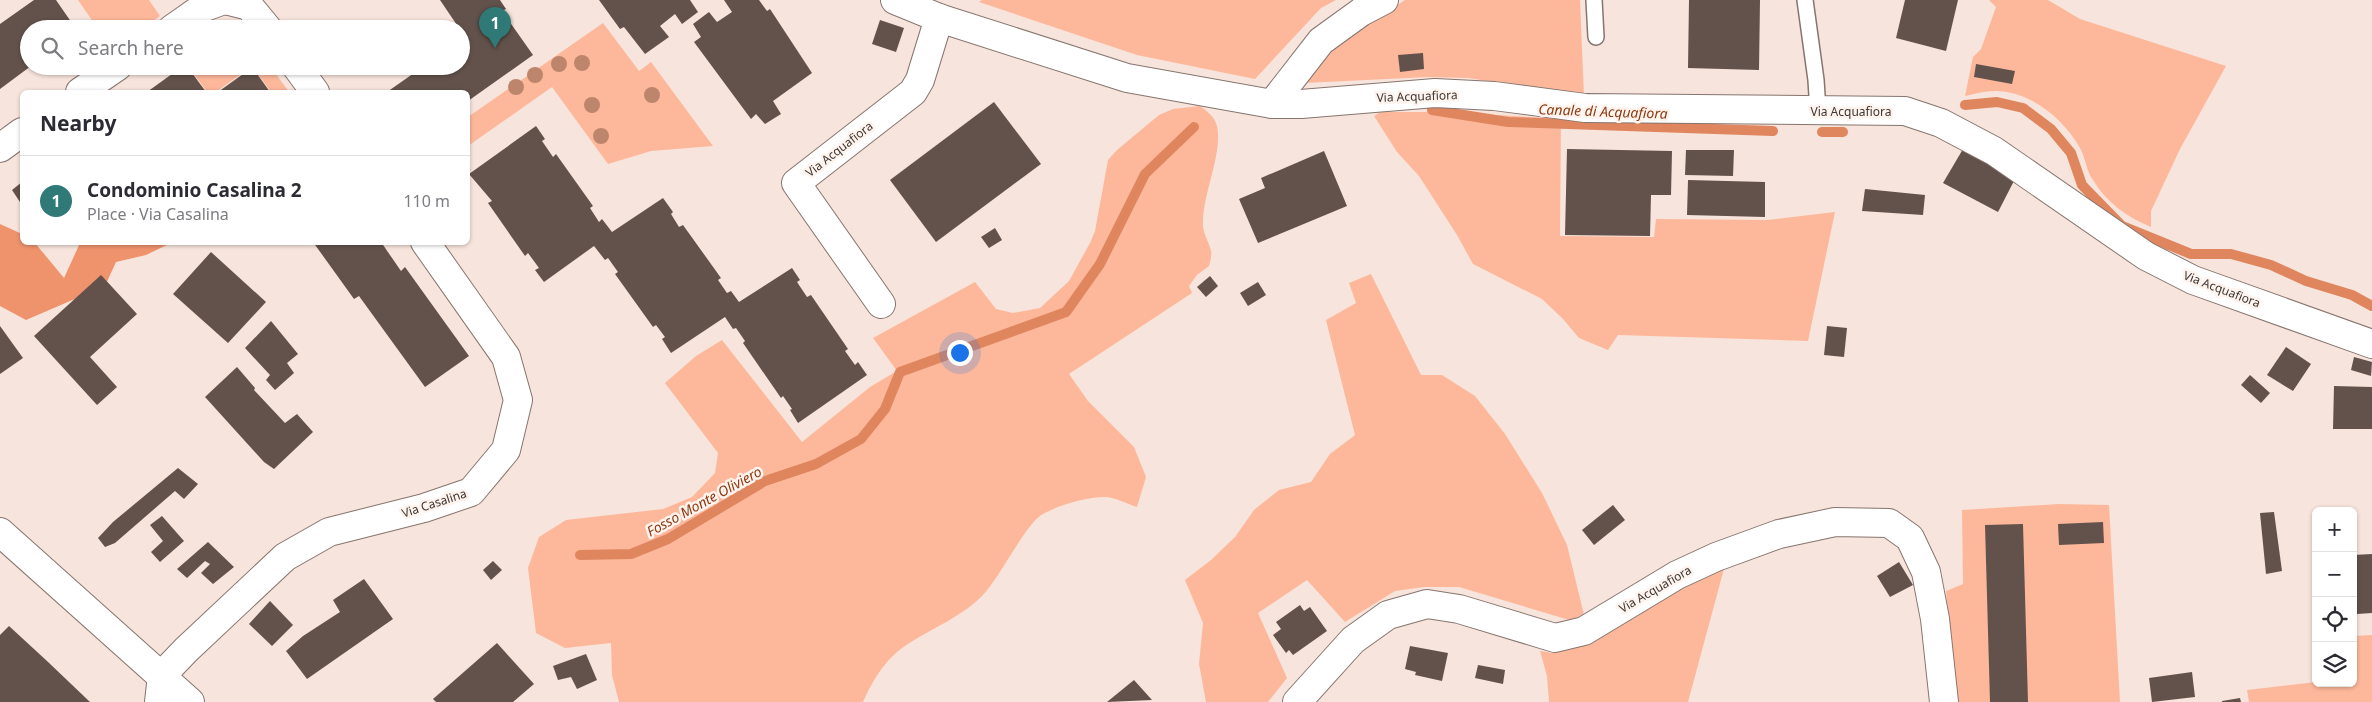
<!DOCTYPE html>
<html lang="en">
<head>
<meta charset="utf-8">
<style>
	:root { --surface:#fff; --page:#f2f2f3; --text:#2b2b33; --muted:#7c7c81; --line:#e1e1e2; --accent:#2f7977 }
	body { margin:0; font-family:"Noto Sans",sans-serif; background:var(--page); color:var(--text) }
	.controls { position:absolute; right:15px; bottom:15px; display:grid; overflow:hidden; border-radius:8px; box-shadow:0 1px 4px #0004 }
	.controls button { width:45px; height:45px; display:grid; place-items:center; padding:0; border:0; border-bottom:1px solid var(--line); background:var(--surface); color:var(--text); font:25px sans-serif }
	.you { position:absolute; left:959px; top:352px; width:18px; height:18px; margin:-12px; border:4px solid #fff; border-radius:50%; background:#1a73e8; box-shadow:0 0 0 8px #1a73e833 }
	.badge { display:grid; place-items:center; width:32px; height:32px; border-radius:50%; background:var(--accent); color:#fff; font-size:16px; font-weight:700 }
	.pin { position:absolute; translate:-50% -41px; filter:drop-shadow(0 1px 2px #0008) }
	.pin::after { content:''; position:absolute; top:26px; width:18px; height:15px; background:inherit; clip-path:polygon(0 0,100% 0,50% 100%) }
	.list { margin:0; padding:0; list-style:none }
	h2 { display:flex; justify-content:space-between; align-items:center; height:65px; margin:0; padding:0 20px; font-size:21px }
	h2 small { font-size:16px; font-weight:400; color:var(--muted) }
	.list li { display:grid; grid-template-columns:32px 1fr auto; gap:15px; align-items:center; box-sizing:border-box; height:90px; padding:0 20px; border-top:1px solid var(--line) }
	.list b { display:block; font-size:19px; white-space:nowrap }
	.list p { margin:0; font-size:16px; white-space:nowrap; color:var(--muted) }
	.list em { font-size:16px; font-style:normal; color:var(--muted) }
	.icon { flex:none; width:28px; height:28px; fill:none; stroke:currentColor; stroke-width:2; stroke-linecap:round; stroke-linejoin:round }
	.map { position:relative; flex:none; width:2372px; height:702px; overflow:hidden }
	.search { position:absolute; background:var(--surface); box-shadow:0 1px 4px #0004; left:20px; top:20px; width:450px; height:55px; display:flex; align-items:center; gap:12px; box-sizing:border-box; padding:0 18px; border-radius:28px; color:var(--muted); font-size:19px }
	.panel { position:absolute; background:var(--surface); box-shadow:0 1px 4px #0004; left:20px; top:90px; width:450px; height:155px; border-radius:8px }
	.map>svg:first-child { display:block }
	.green { fill:#fdb89b }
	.forest { fill:#ef936d }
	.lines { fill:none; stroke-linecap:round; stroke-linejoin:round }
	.stream { stroke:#e0865f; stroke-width:10 }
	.building { fill:#62524b }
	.service-casing { stroke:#86756e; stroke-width:18 }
	.minor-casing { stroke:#86756e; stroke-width:30 }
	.service { stroke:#fff; stroke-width:15 }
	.minor { stroke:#fff; stroke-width:28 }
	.tree { fill:#bd866c }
	.labels { text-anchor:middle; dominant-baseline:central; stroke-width:5; stroke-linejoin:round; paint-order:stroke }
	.street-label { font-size:12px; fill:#3d3633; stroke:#fff3ee }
	.water-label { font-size:14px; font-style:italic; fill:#8b3910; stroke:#fff3ee }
</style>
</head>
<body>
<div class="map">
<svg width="2372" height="702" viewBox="0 0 2372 702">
	<rect width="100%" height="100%" fill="#f7e4dc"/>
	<!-- green -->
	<g class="green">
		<path d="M 78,0 L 149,0 L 160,16 L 142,29 L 98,29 Z"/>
		<path d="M 982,0 L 1336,0 L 1321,8 L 1255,79 L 1137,55 L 979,2 Z"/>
		<path d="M 1405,0 L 1580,0 L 1584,96 L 1468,78 L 1428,77 L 1305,83 L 1334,47 Z"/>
		<path d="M 1989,0 L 2048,0 L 2080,19 L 2226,66 L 2180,149 L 2151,211 L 2151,227 C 2127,217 2107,203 2093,180 C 2086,171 2086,158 2080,148 C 2063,118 2030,91 1995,91 C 1985,91 1974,94 1965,96 L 1973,57 L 1981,49 L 1996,7 Z"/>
		<path d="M 222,20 L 235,23 L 240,29 L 200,29 Z"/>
		<path d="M 603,23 L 639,71 L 651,62 L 713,146 L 651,151 L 608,164 L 552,87 L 468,146 L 468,117 Z"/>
		<path d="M 188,66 L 270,66 L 289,92 L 271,92 L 252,66 L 216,92 L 207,92 Z"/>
		<path d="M 1200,106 C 1207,111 1215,117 1217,126 C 1223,152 1203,193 1203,222 C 1202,233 1209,241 1211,251 C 1212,256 1210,262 1209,266 L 1197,275 L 1189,286 L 1192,293 L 1069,374 L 1088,401 L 1134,447 L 1146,477 L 1137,507 C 1128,504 1114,497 1105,497 C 1086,497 1059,505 1043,514 C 1025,524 1000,578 982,596 C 957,621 923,631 897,652 C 881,666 871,684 863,702 L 619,702 L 612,675 L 611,643 L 565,648 L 536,633 L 528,568 L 539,537 L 566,520 L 663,509 L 692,497 L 715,473 L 718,453 L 665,383 L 696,356 L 722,340 L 802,442 L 870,387 L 897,371 L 873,338 L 975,282 L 996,309 L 1013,313 L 1040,308 L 1069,281 L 1090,243 L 1095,231 L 1108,160 L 1117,150 L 1159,115 L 1173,109 Z"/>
		<path d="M 1380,112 L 1446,112 L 1561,119 L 1560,236 L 1654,237 L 1656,219 L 1767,220 L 1835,212 L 1808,341 L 1618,335 L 1608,350 L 1579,338 L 1563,319 L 1542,299 L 1473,264 L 1457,235 L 1419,176 L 1397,152 L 1374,116 Z"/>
		<path d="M 1371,274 L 1421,375 L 1442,375 L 1475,396 L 1505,434 L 1542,493 L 1567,545 L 1584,615 L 1569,620 L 1459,587 L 1424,587 L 1395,591 L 1345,622 L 1307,580 L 1258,613 L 1287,678 L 1268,702 L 1206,702 L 1199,664 L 1203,623 L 1185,580 L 1211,560 L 1235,537 L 1254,510 L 1279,490 L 1311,482 L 1330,454 L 1355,435 L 1326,320 L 1356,303 L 1349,283 Z"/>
		<path d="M 2059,504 L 2109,505 L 2120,702 L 1956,702 L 1946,591 L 1963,584 L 1962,510 Z"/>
		<path d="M 1725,565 L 1688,702 L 1549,702 L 1547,676 L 1540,651 L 1552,653 L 1567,650 L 1701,576 Z"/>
		<path d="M 2372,635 L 2372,702 L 2249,702 L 2247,690 L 2316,682 L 2353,683 L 2353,636 Z"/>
	</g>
	<!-- forest -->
	<path class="forest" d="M 0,224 L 22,234 L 22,242 L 35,243 L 64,278 L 80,243 L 171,243 L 146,255 L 116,262 L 105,286 L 26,320 L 0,306 Z"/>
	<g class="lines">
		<!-- stream -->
		<g class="stream">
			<path d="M 1965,105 L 1997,102 L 2023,108 L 2051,129 L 2071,153 L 2082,185 L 2122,226 L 2191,254 L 2231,254 L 2271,265 L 2306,281 L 2352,295 L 2372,306"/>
			<path d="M 1432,110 L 1508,122 L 1773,131"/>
			<path d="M 1822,132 L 1843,132"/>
			<path d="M 580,555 L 631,554 L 668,539 L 765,481 L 816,464 L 861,439 L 885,409 L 900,372 L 1066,312 L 1100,264 L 1145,174 L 1194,127"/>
		</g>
	</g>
	<!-- building -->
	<g class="building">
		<path d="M 34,0 L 56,0 L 76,29 L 29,29 L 29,66 L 31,66 L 0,89 L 0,24 Z"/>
		<path d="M 440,0 L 500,0 L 506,9 L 502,11 L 533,55 L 468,101 L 468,92 L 387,92 L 424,66 L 461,66 L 461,40 L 465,37 Z"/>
		<path d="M 599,0 L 690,0 L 698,12 L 682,24 L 675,14 L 660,26 L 669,37 L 645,54 L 624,27 L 620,29 Z"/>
		<path d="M 724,0 L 759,0 L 767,11 L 770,9 L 812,73 L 773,101 L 781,114 L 765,124 L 756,114 L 751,119 L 694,42 L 701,37 L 693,24 L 709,12 L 717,22 L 732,12 Z"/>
		<path d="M 1689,0 L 1760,0 L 1759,70 L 1688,68 Z"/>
		<path d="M 1905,0 L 1958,0 L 1946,51 L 1896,38 Z"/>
		<path d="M 880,20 L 904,28 L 896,52 L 872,44 Z"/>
		<path d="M 1423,53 L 1424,69 L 1400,72 L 1398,55 Z"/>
		<path d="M 1976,64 L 2015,71 L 2012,84 L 1974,77 Z"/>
		<path d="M 183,66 L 187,66 L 206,92 L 147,92 Z"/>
		<path d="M 253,68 L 270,92 L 218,92 L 243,74 Z"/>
		<path d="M 994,102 L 1041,164 L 936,242 L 890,180 Z"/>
		<path d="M 536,126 L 545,139 L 542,141 L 553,157 L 556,154 L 593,206 L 590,208 L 599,222 L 602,219 L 612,232 L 663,198 L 673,212 L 671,214 L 679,227 L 683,225 L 721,278 L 718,280 L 727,293 L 731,291 L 739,302 L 792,268 L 800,280 L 797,282 L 807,297 L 811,295 L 848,349 L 845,351 L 855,365 L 858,362 L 867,375 L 798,423 L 790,410 L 792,409 L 783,396 L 781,398 L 743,343 L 745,341 L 736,328 L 733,329 L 725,317 L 671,353 L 662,339 L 665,337 L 656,325 L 653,327 L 615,274 L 618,272 L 608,258 L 605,260 L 594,246 L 544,282 L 535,270 L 539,268 L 528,253 L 525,256 L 488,203 L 492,201 L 469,174 Z"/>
		<path d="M 1567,149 L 1672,151 L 1671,195 L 1651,195 L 1650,236 L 1565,235 Z"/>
		<path d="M 1963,149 L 2016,177 L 1998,212 L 1943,183 Z"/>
		<path d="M 1686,150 L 1734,150 L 1733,176 L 1685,175 Z"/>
		<path d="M 1324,151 L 1347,206 L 1258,243 L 1239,199 L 1265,188 L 1261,178 Z"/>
		<path d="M 1688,180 L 1765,182 L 1765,217 L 1687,215 Z"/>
		<path d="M 22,182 L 22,205 L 12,190 Z"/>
		<path d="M 1865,189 L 1925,195 L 1923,215 L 1862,211 Z"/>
		<path d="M 995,228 L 1002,240 L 989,248 L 981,237 Z"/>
		<path d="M 313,242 L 381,242 L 401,271 L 405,267 L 469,356 L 425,387 L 359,296 L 354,299 Z"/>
		<path d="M 211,252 L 266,302 L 228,343 L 173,294 Z"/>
		<path d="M 101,275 L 137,314 L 90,357 L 117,387 L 97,405 L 34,336 Z"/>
		<path d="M 1210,276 L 1218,286 L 1206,297 L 1197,287 Z"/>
		<path d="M 1258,282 L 1266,295 L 1248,306 L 1240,293 Z"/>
		<path d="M 271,321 L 298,354 L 287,363 L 294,373 L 275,390 L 266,380 L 270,375 L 245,348 Z"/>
		<path d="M 0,326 L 23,358 L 0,374 Z"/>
		<path d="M 1827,326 L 1847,328 L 1844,357 L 1824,355 Z"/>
		<path d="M 2286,347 L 2311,364 L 2293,391 L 2267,375 Z"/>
		<path d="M 2354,357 L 2372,362 L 2371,376 L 2351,370 Z"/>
		<path d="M 237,367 L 255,388 L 254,390 L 285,423 L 297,414 L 313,432 L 274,469 L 264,462 L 205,397 Z"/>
		<path d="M 2250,375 L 2270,393 L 2261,403 L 2241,385 Z"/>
		<path d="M 2334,386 L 2372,387 L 2372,429 L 2333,429 Z"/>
		<path d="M 178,468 L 198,484 L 184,499 L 175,491 L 115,543 L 105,547 L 98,538 L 113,522 Z"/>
		<path d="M 1613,505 L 1625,520 L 1594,545 L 1582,530 Z"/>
		<path d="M 2274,512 L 2282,571 L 2266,574 L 2260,513 Z"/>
		<path d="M 162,516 L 184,541 L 160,562 L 151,552 L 163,541 L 150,525 Z"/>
		<path d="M 2103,522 L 2104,543 L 2059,545 L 2058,524 Z"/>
		<path d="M 2023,524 L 2028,702 L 1990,702 L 1985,525 Z"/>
		<path d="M 208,542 L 234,567 L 213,584 L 201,573 L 210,564 L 205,561 L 187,578 L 177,569 Z"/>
		<path d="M 2372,554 L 2372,613 L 2357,614 L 2353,617 L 2353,555 Z"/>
		<path d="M 493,561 L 502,570 L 491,580 L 483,570 Z"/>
		<path d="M 1899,562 L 1913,585 L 1890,597 L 1877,576 Z"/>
		<path d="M 364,579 L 393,619 L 307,679 L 286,651 L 303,636 L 340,612 L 333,600 Z"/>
		<path d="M 270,601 L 293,625 L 272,646 L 249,624 Z"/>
		<path d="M 1300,605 L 1304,611 L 1310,607 L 1327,631 L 1293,655 L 1289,650 L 1286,653 L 1273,635 L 1281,629 L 1276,622 Z"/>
		<path d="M 9,626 L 47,661 L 90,702 L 0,702 L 0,635 Z"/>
		<path d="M 497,643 L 534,684 L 513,702 L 436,702 L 433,699 Z"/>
		<path d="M 1410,646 L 1448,653 L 1442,681 L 1415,675 L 1416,672 L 1405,669 Z"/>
		<path d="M 586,654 L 597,680 L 577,689 L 571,677 L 558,680 L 553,666 Z"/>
		<path d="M 1478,665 L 1505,670 L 1503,684 L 1475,678 Z"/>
		<path d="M 2192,672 L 2195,697 L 2152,702 L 2149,678 Z"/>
		<path d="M 1134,680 L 1152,700 L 1107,702 Z"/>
		<path d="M 2240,698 L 2241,702 L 2222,702 L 2222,701 Z"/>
	</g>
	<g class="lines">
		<defs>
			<g id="service">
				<path d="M 1594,0 L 1596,37"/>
				<path d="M 1805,0 L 1816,80 L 1818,111"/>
			</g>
			<g id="minor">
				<path d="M 225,0 L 249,6 L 268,29"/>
				<path d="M 895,0 L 939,18 L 1127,78 L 1272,104 L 1301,104 L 1435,93 L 1494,96 L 1585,108 L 1905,111 L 1941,123 L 1994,151 L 2146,256 L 2193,280 L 2372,344"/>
				<path d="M 172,29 L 202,8 L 224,0"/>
				<path d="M 296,66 L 315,92"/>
				<path d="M 80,92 L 118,66"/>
				<path d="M 1272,104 L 1321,41 L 1361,12 L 1384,0"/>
				<path d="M 0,148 L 22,132"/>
				<path d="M 881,304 L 796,183 L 913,92 L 920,80 L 939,18"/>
				<path d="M 0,532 L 190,702"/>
				<path d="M 159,702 L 162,675 L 186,650 L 285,557 L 329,532 L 424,508 L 471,492 L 506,450 L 518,400 L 506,357 L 425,242"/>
				<path d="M 1297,702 L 1353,640 L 1388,615 L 1427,604 L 1459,609 L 1555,638 L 1584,631 L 1677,575 L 1716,557 L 1779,534 L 1835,522 L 1889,523 L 1910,538 L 1926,572 L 1935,619 L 1944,702"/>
			</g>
		</defs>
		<!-- service casing -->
		<use href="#service" class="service-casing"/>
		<!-- minor casing -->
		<use href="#minor" class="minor-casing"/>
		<!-- service -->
		<use href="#service" class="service"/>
		<!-- minor -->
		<use href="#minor" class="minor"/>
	</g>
	<!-- trees -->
	<g class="tree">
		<circle cx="582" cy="63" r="8"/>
		<circle cx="559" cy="64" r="8"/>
		<circle cx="535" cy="75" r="8"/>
		<circle cx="516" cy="87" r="8"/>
		<circle cx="652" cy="95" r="8"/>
		<circle cx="592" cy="105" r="8"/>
		<circle cx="601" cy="136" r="8"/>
	</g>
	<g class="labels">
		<!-- street labels -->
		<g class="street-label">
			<text transform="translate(1417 96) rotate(-2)">Via Acquafiora</text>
			<text x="1851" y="111">Via Acquafiora</text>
			<text transform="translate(839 149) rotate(-38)">Via Acquafiora</text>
			<text transform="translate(2222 289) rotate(21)">Via Acquafiora</text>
			<text transform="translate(434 503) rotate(-18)">Via Casalina</text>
			<text transform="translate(1655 589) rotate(-30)">Via Acquafiora</text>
		</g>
		<!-- water labels -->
		<g class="water-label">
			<text transform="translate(1603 111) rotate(2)">Canale di Acquafiora</text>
			<text transform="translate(704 501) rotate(-29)">Fosso Monte Oliviero</text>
		</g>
	</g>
</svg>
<div class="controls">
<button>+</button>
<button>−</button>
<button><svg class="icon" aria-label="locate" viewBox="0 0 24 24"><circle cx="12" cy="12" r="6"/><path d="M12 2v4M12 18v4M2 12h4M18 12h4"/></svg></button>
<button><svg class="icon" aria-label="layers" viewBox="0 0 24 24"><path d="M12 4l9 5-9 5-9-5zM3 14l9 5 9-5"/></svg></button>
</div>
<div class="you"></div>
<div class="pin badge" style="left:495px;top:48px">1</div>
<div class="search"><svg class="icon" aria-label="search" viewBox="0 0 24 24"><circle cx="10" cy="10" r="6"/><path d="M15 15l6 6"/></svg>Search here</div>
<section class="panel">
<h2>Nearby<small></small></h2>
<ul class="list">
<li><span class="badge">1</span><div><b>Condominio Casalina 2</b><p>Place · Via Casalina</p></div><em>110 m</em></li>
</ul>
</section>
</div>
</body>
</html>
